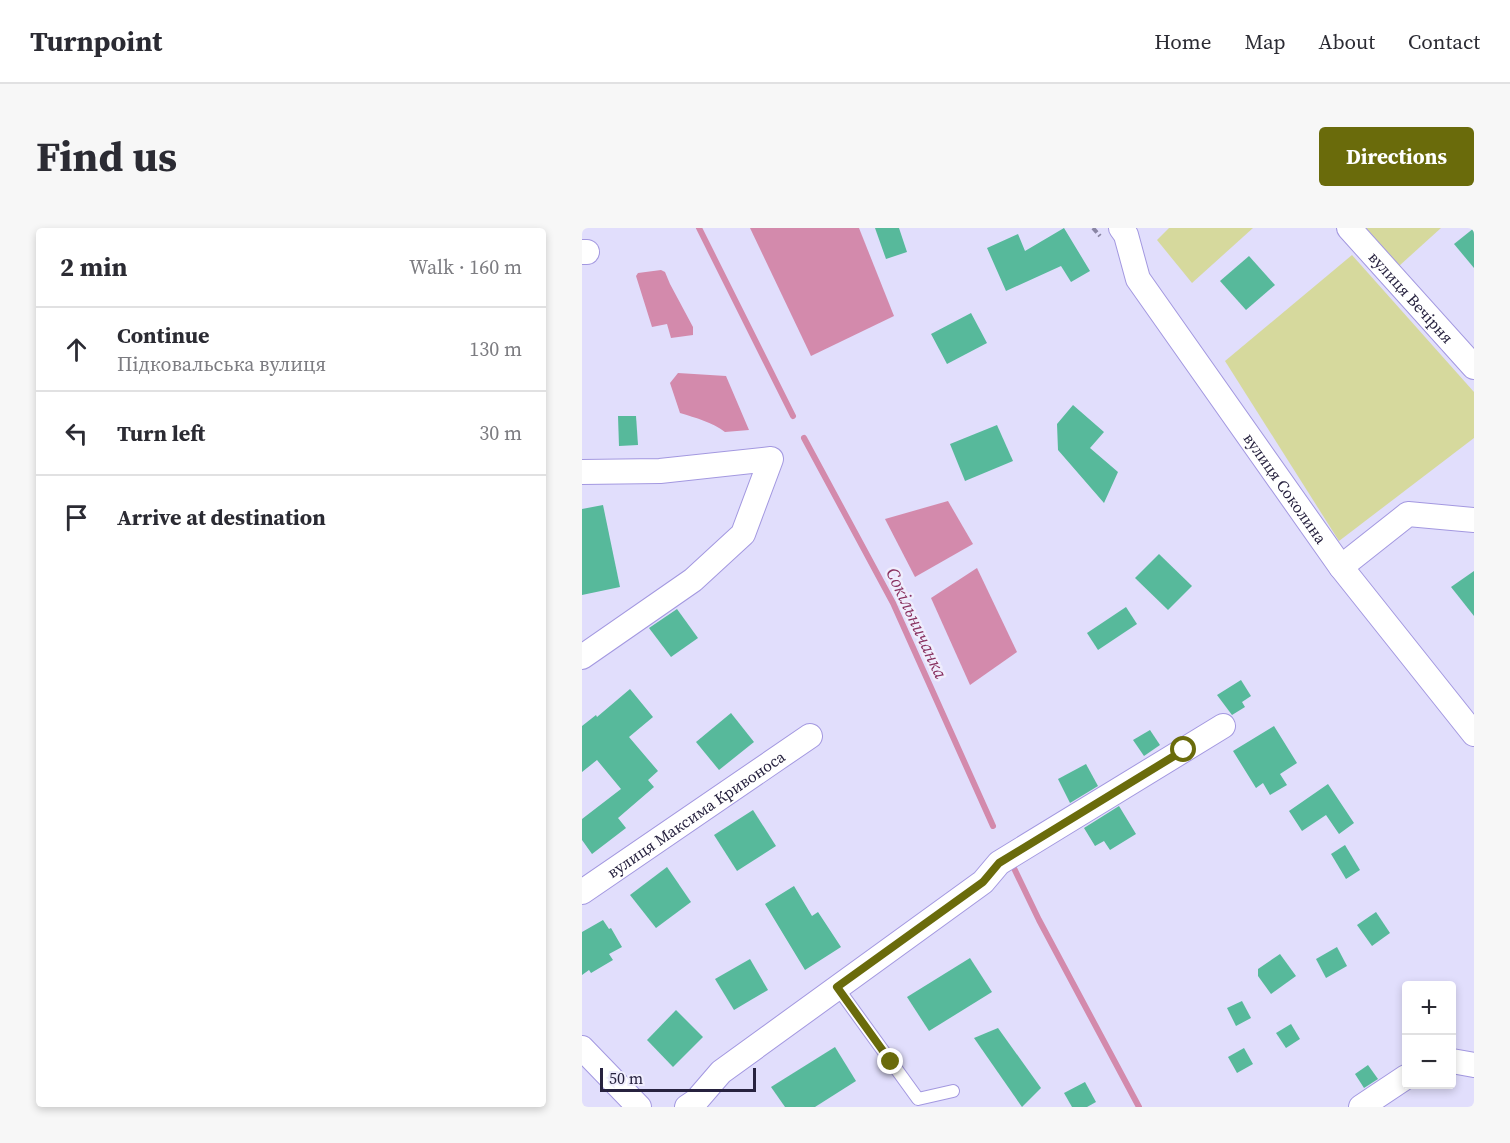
<!DOCTYPE html>
<html lang="en">
<head>
<meta charset="utf-8">
<style>
	:root { --surface:#fff; --page:#f7f7f7; --text:#2b2b33; --muted:#7c7c81; --line:#e1e1e2; --accent:#6a6b0b }
	body { margin:0; font-family:"Source Serif 4",serif; background:var(--page); color:var(--text) }
	.controls { position:absolute; right:18px; bottom:18px; display:grid; overflow:hidden; border-radius:6px; box-shadow:0 3px 9px #0003 }
	.controls button { width:54px; height:54px; display:grid; place-items:center; padding:0; border:0; border-bottom:2px solid var(--line); background:var(--surface); color:var(--text); font:30px sans-serif }
	.scale { position:absolute; left:18px; bottom:15px; width:156px; box-sizing:border-box; padding-left:6px; border:3px solid #27223f; border-top:0; font-size:16px; line-height:21px; white-space:nowrap; color:#27223f; -webkit-text-stroke:4px #efedfd; paint-order:stroke }
	.stop { position:absolute; width:18px; height:18px; margin:-14px; border:4px solid #6a6b0b; border-radius:50%; background:#fff }
	.stop.end { background:#6a6b0b; border-color:#fff; box-shadow:0 2px 6px #0008 }
	.list { margin:0; padding:0; list-style:none }
	h2 { display:flex; justify-content:space-between; align-items:center; height:78px; margin:0; padding:0 24px; font-size:26px }
	h2 small { font-size:20px; font-weight:400; color:var(--muted) }
	.list li { display:grid; grid-template-columns:39px 1fr auto; gap:18px; align-items:center; box-sizing:border-box; height:84px; padding:0 24px; border-top:2px solid var(--line) }
	.list b { display:block; font-size:22px; white-space:nowrap }
	.list p { margin:0; font-size:20px; white-space:nowrap; color:var(--muted) }
	.list em { font-size:20px; font-style:normal; color:var(--muted) }
	.icon { flex:none; width:33px; height:33px; fill:none; stroke:currentColor; stroke-width:2; stroke-linecap:round; stroke-linejoin:round }
	.map { position:relative; flex:none; width:892px; height:879px; overflow:hidden; border-radius:6px }
	header { display:flex; align-items:center; gap:36px; box-sizing:border-box; height:84px; padding:0 30px; background:var(--surface); border-bottom:2px solid var(--line) }
	header strong { font-size:28px }
	nav { display:flex; gap:33px; margin-inline-start:auto; font-size:21px }
	.intro { display:flex; align-items:center; justify-content:space-between; box-sizing:border-box; height:144px; padding:0 36px }
	h1 { margin:0; font-size:42px }
	.button { padding:15px 27px; border-radius:6px; background:var(--accent); color:#fff; font-size:21px; font-weight:700 }
	main { display:flex; gap:36px; padding:0 36px }
	aside { flex:1; background:var(--surface); border-radius:6px; box-shadow:0 3px 9px #0003 }
	.map>svg:first-child { display:block }
	.green { fill:#d6d99d }
	.water { fill:#d38aac }
	.lines { fill:none; stroke-linecap:round; stroke-linejoin:round }
	.stream { stroke:#d38aac; stroke-width:6 }
	.building { fill:#57b99b }
	.service-casing { stroke:#a398e0; stroke-width:14 }
	.minor-casing { stroke:#a398e0; stroke-width:26 }
	.path { stroke:#8a86a4; stroke-width:4; stroke-dasharray:6 3; stroke-linecap:butt }
	.service { stroke:#fff; stroke-width:12 }
	.minor { stroke:#fff; stroke-width:24 }
	.route { stroke:#6a6b0b; stroke-width:8 }
	.labels { text-anchor:middle; dominant-baseline:central; stroke-width:5; stroke-linejoin:round; paint-order:stroke }
	.street-label { font-size:16px; fill:#27223f; stroke:#efedfd }
	.water-label { font-size:18px; font-style:italic; fill:#893160; stroke:#efedfd }
</style>
</head>
<body>
<header>
<strong>Turnpoint</strong>
<nav><a>Home</a><a>Map</a><a>About</a><a>Contact</a></nav>
</header>
<div class="intro"><h1>Find us</h1><a class="button">Directions</a></div>
<main>
<aside>
<h2>2 min<small>Walk · 160 m</small></h2>
<ul class="list">
<li><svg class="icon" aria-label="ahead" viewBox="0 0 24 24"><path d="M12 20V5M6 11l6-6 6 6"/></svg><div><b>Continue</b><p>Підковальська вулиця</p></div><em>130 m</em></li>
<li><svg class="icon" aria-label="left" viewBox="0 0 24 24"><path d="M17 20v-9H6M10 6l-5 5 5 5"/></svg><div><b>Turn left</b></div><em>30 m</em></li>
<li><svg class="icon" aria-label="arrive" viewBox="0 0 24 24"><path d="M6 21V4h12l-3 4 3 4H6"/></svg><div><b>Arrive at destination</b></div></li>
</ul>
</aside>
<div class="map">
<svg width="892" height="879" viewBox="0 0 892 879">
	<rect width="100%" height="100%" fill="#e1defc"/>
	<!-- green -->
	<g class="green">
		<path d="M 587,0 L 671,0 L 610,55 L 575,12 Z"/>
		<path d="M 784,0 L 859,0 L 817,38 Z"/>
		<path d="M 770,27 L 892,164 L 892,210 L 757,313 L 643,133 Z"/>
	</g>
	<!-- water -->
	<g class="water">
		<path d="M 168,0 L 277,0 L 312,88 L 229,128 Z"/>
		<path d="M 79,42 L 83,44 L 88,56 L 111,99 L 111,107 L 89,110 L 85,96 L 70,99 L 54,48 L 56,45 Z"/>
		<path d="M 96,145 L 144,148 L 167,202 L 143,204 C 130,194 114,190 98,185 L 88,155 Z"/>
		<path d="M 366,273 L 391,316 L 333,349 L 303,291 Z"/>
		<path d="M 395,340 L 435,424 L 388,457 L 349,370 Z"/>
	</g>
	<g class="lines">
		<!-- stream -->
		<g class="stream">
			<path d="M 117,0 L 211,188"/>
			<path d="M 222,210 L 311,375 L 411,598"/>
			<path d="M 429,634 L 457,692 L 557,879"/>
		</g>
	</g>
	<!-- building -->
	<g class="building">
		<path d="M 293,0 L 317,0 L 325,24 L 304,31 Z"/>
		<path d="M 482,0 L 508,43 L 489,54 L 479,38 L 424,63 L 405,20 L 436,6 L 443,23 Z"/>
		<path d="M 892,0 L 892,40 L 872,16 Z"/>
		<path d="M 667,28 L 693,57 L 664,82 L 638,53 Z"/>
		<path d="M 389,85 L 405,115 L 365,136 L 349,106 Z"/>
		<path d="M 491,177 L 522,204 L 508,220 L 536,244 L 522,275 L 476,222 L 475,196 Z"/>
		<path d="M 36,188 L 54,188 L 56,217 L 37,218 Z"/>
		<path d="M 415,197 L 431,233 L 383,253 L 368,216 Z"/>
		<path d="M 21,277 L 38,359 L 0,367 L 0,281 Z"/>
		<path d="M 577,326 L 610,358 L 586,382 L 553,350 Z"/>
		<path d="M 892,343 L 892,388 L 869,359 Z"/>
		<path d="M 544,379 L 555,396 L 516,422 L 505,405 Z"/>
		<path d="M 95,381 L 116,410 L 89,429 L 67,400 Z"/>
		<path d="M 659,452 L 669,468 L 660,474 L 663,479 L 650,487 L 635,467 Z"/>
		<path d="M 48,461 L 71,489 L 47,509 L 76,543 L 66,552 L 72,559 L 36,590 L 44,600 L 10,626 L 0,612 L 0,591 L 39,561 L 15,532 L 0,544 L 0,498 L 14,487 L 15,489 Z"/>
		<path d="M 149,485 L 172,514 L 137,542 L 114,514 Z"/>
		<path d="M 692,498 L 715,535 L 698,546 L 705,557 L 688,567 L 681,555 L 674,560 L 651,523 Z"/>
		<path d="M 568,502 L 578,517 L 562,528 L 551,512 Z"/>
		<path d="M 504,536 L 516,558 L 488,575 L 476,551 Z"/>
		<path d="M 746,556 L 772,595 L 757,606 L 744,587 L 720,603 L 707,583 Z"/>
		<path d="M 537,578 L 554,606 L 528,622 L 522,613 L 513,618 L 502,600 Z"/>
		<path d="M 171,582 L 194,618 L 155,643 L 132,607 Z"/>
		<path d="M 763,617 L 778,642 L 764,651 L 749,626 Z"/>
		<path d="M 85,639 L 109,674 L 74,700 L 48,667 Z"/>
		<path d="M 212,658 L 230,688 L 236,684 L 259,719 L 223,742 L 183,676 Z"/>
		<path d="M 794,684 L 808,705 L 790,718 L 775,697 Z"/>
		<path d="M 21,692 L 27,701 L 29,700 L 40,719 L 27,726 L 31,732 L 9,745 L 7,742 L 0,747 L 0,704 Z"/>
		<path d="M 755,719 L 765,738 L 744,750 L 734,731 Z"/>
		<path d="M 698,726 L 714,748 L 689,766 L 676,748 L 676,741 Z"/>
		<path d="M 388,730 L 410,764 L 347,803 L 325,769 Z"/>
		<path d="M 168,731 L 186,762 L 152,782 L 133,751 Z"/>
		<path d="M 660,773 L 669,790 L 654,798 L 645,780 Z"/>
		<path d="M 94,782 L 121,809 L 91,839 L 65,812 Z"/>
		<path d="M 709,796 L 718,811 L 704,820 L 694,805 Z"/>
		<path d="M 416,800 L 459,860 L 440,879 L 392,810 Z"/>
		<path d="M 253,819 L 274,853 L 233,879 L 203,879 L 189,859 Z"/>
		<path d="M 662,820 L 671,836 L 655,845 L 646,829 Z"/>
		<path d="M 786,837 L 796,851 L 782,860 L 773,846 Z"/>
		<path d="M 503,854 L 514,874 L 505,879 L 490,879 L 482,865 Z"/>
	</g>
	<g class="lines">
		<defs>
			<path id="service" d="M 255,759 L 336,871 L 371,863"/>
			<g id="minor">
				<path id="s1" d="M 539,0 L 544,7 L 556,51 L 759,339 L 892,506"/>
				<path id="s2" d="M 767,0 L 892,139"/>
				<path d="M 0,24 L 5,24"/>
				<path d="M 0,244 L 78,243 L 189,231 L 161,306 L 111,352 L 0,429"/>
				<path d="M 759,339 L 826,286 L 892,292"/>
				<path id="s3" d="M 0,664 L 228,508"/>
				<path d="M 0,820 L 57,879"/>
				<path d="M 870,833 L 892,837"/>
				<path d="M 105,879 L 114,873 L 139,844 L 401,654 L 417,635 L 641,498"/>
				<path d="M 779,879 L 824,849"/>
			</g>
		</defs>
		<!-- service casing -->
		<use href="#service" class="service-casing"/>
		<!-- minor casing -->
		<use href="#minor" class="minor-casing"/>
		<!-- path -->
		<path class="path" d="M 511,0 L 518,8"/>
		<!-- service -->
		<use href="#service" class="service"/>
		<!-- minor -->
		<use href="#minor" class="minor"/>
	</g>
	<g class="lines">
		<!-- route -->
		<path class="route" d="M 309,834 L 255,759 L 401,654 L 417,635 L 602,522"/>
	</g>
	<g class="labels">
		<!-- street labels -->
		<g class="street-label">
			<text stroke="none"><textPath href="#s2" startOffset="93">вулиця Вечірня</textPath></text>
			<text stroke="none"><textPath href="#s1" startOffset="310">вулиця Соколина</textPath></text>
			<text stroke="none"><textPath href="#s3" startOffset="138">вулиця Максима Кривоноса</textPath></text>
		</g>
		<!-- water labels -->
		<g class="water-label">
			<text transform="translate(335 395) rotate(65)">Сокільничанка</text>
		</g>
	</g>
</svg>
<div class="controls">
<button>+</button>
<button>−</button>
</div>
<div class="scale">50 m</div>
<div class="stop" style="left:602px;top:522px"></div>
<div class="stop end" style="left:309px;top:834px"></div>
</div>
</main>
</body>
</html>
